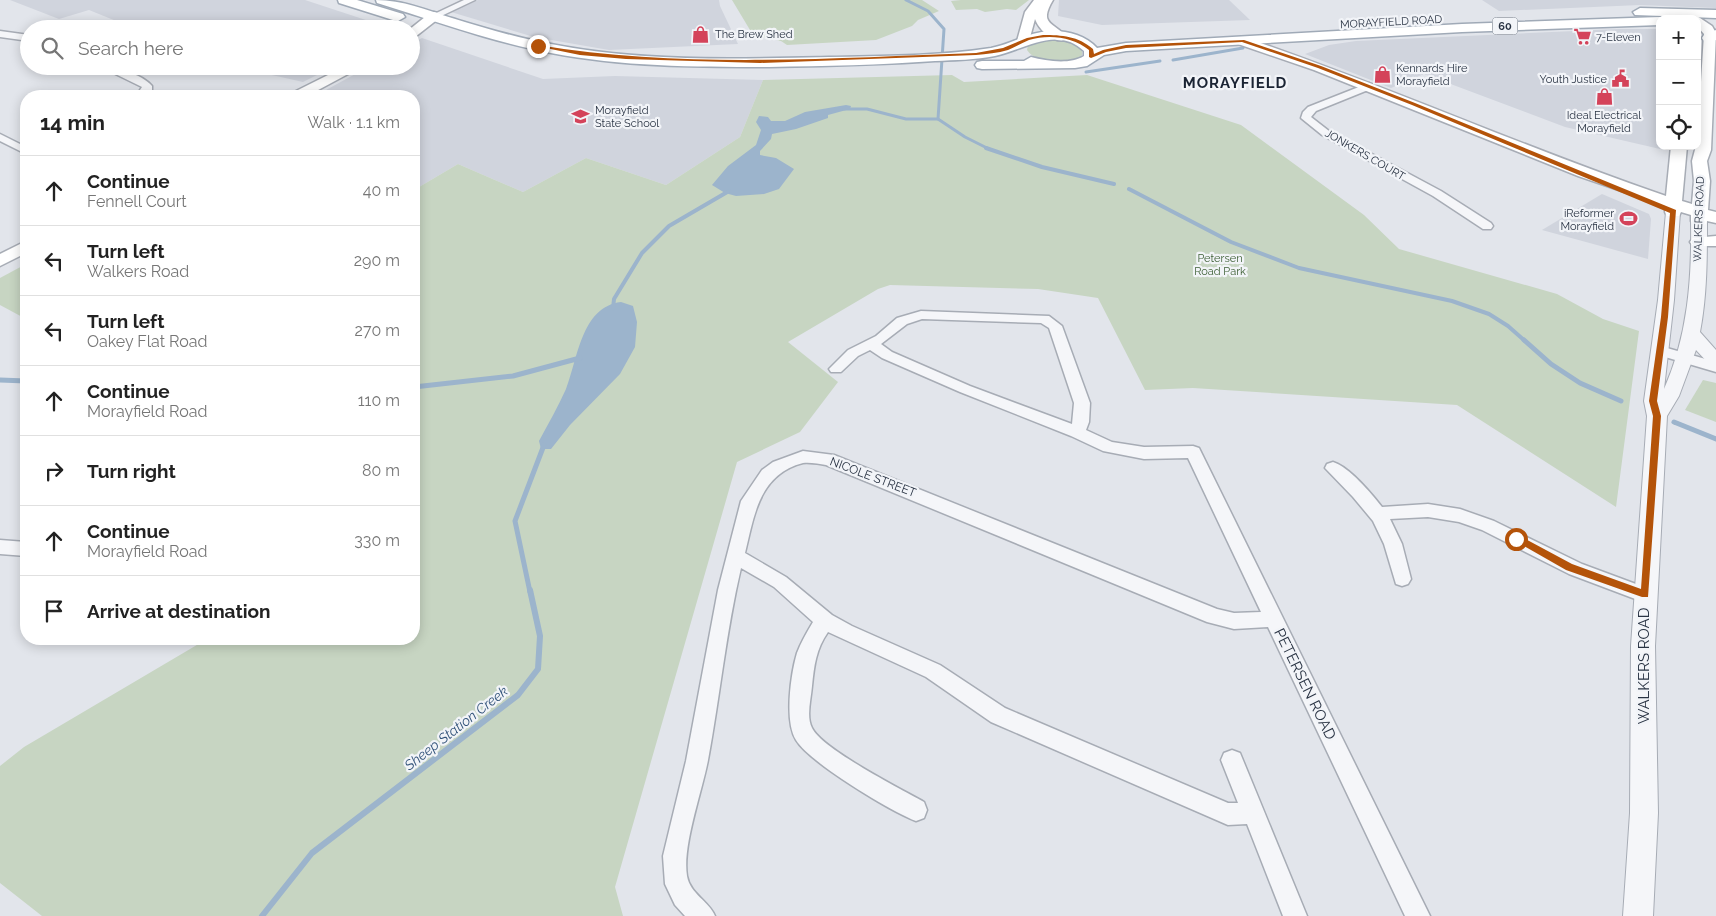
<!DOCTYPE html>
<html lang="en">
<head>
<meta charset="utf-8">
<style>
	:root { --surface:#fff; --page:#f6f6f6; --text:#222; --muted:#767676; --line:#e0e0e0 }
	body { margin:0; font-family:Raleway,sans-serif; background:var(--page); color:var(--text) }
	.controls { position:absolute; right:15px; top:15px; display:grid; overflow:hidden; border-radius:10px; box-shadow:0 2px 12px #0003 }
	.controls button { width:45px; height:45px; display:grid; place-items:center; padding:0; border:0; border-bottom:1px solid var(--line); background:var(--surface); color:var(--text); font:25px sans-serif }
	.stop { position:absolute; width:15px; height:15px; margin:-11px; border:4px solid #b45309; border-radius:50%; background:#fff }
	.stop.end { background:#b45309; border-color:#fff; box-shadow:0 1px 5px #0008 }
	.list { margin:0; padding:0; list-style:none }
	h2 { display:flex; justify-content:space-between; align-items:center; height:65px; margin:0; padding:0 20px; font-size:21px }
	h2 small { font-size:16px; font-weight:400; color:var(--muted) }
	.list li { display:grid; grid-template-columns:32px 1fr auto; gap:15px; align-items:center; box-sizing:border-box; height:70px; padding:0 20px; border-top:1px solid var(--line) }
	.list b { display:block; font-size:19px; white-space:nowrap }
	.list p { margin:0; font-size:16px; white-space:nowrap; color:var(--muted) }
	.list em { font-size:16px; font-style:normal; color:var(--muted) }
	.icon { flex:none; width:28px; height:28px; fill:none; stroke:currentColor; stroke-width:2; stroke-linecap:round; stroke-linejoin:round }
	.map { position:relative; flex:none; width:1716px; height:916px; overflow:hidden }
	.search { position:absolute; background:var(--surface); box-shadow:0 2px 12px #0003; left:20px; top:20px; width:400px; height:55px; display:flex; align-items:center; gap:12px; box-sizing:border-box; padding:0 18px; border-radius:28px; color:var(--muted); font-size:19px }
	.panel { position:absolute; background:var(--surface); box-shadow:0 2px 12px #0003; left:20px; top:90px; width:400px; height:555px; border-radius:20px }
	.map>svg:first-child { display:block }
	.built { fill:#d0d4dd }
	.green { fill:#c7d5c2 }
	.water { fill:#9cb4cc }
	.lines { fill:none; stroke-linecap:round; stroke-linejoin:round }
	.stream-far3 { stroke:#9cb4cc; stroke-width:3 }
	.stream-far2 { stroke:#9cb4cc; stroke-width:4 }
	.stream-far1 { stroke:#9cb4cc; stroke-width:5 }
	.stream { stroke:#9cb4cc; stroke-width:6 }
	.minor-casing { stroke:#a7acb5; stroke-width:3 }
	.tertiary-casing { stroke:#a7acb5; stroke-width:2 }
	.secondary-casing { stroke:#a7acb5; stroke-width:3 }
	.primary-casing { stroke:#a0aab7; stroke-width:3 }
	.minor { fill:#f5f6f9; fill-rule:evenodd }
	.tertiary { fill:#f5f6f9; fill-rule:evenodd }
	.secondary { fill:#fff; fill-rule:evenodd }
	.primary { fill:#fff; fill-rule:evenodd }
	.route { fill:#b45309 }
	.labels { text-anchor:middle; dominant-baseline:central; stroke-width:4.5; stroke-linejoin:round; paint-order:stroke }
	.far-street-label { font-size:11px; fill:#293343; stroke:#f2f4f8 }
	.shield { fill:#f2f4f8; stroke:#656d79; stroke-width:1 }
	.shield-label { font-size:11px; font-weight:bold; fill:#293343 }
	.far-poi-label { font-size:11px; fill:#293343; stroke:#f2f4f8; text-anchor:start }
	.far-park-label { font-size:11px; fill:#3e6036; stroke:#f2f4f8 }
	.street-label { font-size:12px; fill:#293343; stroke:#f2f4f8 }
	.water-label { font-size:14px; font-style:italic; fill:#315279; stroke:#f2f4f8 }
	.far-district-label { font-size:15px; font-weight:bold; letter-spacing:1px; fill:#1b2434; stroke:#f2f4f8 }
	.near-street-label { font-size:15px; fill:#293343; stroke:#f2f4f8 }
</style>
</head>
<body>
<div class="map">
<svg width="1716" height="916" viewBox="0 0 1716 916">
	<rect width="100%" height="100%" fill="#e2e5eb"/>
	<!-- built -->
	<g class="built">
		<path d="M 10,0 L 305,0 L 381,25 L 381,29 L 136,29 L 89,10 L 59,19 Z"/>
		<path d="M 478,0 L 719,0 L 720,6 L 738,44 L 609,50 L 534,37 L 451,12 Z"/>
		<path d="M 1059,0 L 1229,0 L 1250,20 L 1102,25 L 1058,16 Z"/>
		<path d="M 1482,0 L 1716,0 L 1716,8 L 1640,5 L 1499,11 Z"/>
		<path d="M 1619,29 L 1660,29 L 1660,149 L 1565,127 L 1424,74 L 1391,88 L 1305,54 L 1329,45 L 1356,41 Z"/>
		<path d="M 422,38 L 543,79 L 615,76 L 763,80 L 740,137 L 666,185 L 586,158 L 523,192 L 458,164 L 414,190 L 414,96 L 315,96 L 370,66 L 411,66 L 411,44 Z"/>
		<path d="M 231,66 L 335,66 L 303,82 Z"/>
		<path d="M 1602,194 L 1649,214 L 1651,219 L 1648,259 L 1542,230 Z"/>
	</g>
	<!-- green -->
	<g class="green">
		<path d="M 732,0 L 922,0 L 939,11 L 918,20 L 912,26 L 876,40 L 787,45 L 781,41 L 753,35 Z"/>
		<path d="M 961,0 L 1029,0 L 1016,10 L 1007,9 L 985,12 L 977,9 L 956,10 L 951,1 Z"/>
		<path d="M 1052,39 L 1071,42 L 1082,49 L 1082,55 C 1069,66 1037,65 1027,50 L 1028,45 L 1035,42 Z"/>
		<path d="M 952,75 L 964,82 L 1087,75 L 1241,125 L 1364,215 L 1399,249 L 1557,294 L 1603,319 L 1639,331 L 1616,507 L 1457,405 L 1193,388 L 1145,390 L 1098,298 L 1038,289 L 890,285 L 878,289 L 788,342 L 838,382 L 800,432 L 737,462 L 615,887 L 623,916 L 42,916 L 0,883 L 0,766 L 24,747 L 207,639 L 414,639 L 414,190 L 458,164 L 523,192 L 586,158 L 666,185 L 740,137 L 763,80 Z"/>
		<path d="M 26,264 L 26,319 L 0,305 L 0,278 Z"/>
		<path d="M 1703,380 L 1716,383 L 1716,422 L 1685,410 Z"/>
	</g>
	<!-- water -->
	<g class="water">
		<path d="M 846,105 L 851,106 L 850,109 L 828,115 L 828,118 L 796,129 L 772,134 L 771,139 L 760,151 L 760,155 L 776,158 L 794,169 L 779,189 L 764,194 L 736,196 L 725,193 L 712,185 L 728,166 L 756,145 L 761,130 L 756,122 L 759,116 L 768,117 L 771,121 L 785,121 L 805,112 Z"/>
		<path d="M 621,302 L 633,306 L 637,322 L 635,347 L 620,374 L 570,425 L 551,449 L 541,449 L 539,441 C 548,424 558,407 566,389 C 578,359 581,307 621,302 Z"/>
	</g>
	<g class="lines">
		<!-- stream-far3 -->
		<g class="stream-far3">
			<path d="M 1173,60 L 1243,48"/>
			<path d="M 1086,72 L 1160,61"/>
			<path d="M 844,109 L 867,109 L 906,119 L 938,119 L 944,29 L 928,11 L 906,0"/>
			<path d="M 938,119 L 965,137 L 989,149"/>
		</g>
		<!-- stream-far2 -->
		<g class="stream-far2">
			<path d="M 986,148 L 1042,167 L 1114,184"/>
			<path d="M 1129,189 L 1231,242 L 1299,268 L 1452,301 L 1489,314 L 1508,326 L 1525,341"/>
			<path d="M 613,309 L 614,299 L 642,253 L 669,226 L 729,191"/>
		</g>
		<!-- stream-far1 -->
		<g class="stream-far1">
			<path d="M 1524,340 L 1551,364 L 1580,383 L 1621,401"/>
			<path d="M 0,380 L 26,381"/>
			<path d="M 414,387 L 513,376 L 580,358"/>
			<path d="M 1674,422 L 1716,439"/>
			<path d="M 530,592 L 515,521 L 544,445"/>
		</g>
		<!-- stream -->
		<path class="stream" d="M 262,916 L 312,853 L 518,695 L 538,669 L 540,636 L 530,590"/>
		<defs>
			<g id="minor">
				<path d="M 464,0 L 475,0 L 437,18 L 430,16 Z"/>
				<path d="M 0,31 L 29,35 L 29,41 L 0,37 Z"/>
				<path d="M 99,66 C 114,66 142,74 152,86 L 152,90 L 146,96 L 136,96 L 142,87 Z"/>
				<path d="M 1369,83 L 1374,86 L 1373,88 L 1316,111 L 1311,117 L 1329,131 L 1441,191 L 1491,223 L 1493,226 L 1491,229 L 1483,229 L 1433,196 L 1322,135 L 1301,118 L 1303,112 L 1308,107 Z"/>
				<path d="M 0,134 L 26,147 L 26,154 L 0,141 Z"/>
				<path d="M 921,311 L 1049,316 L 1062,326 L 1090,403 L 1089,422 L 1086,430 L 1112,442 L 1144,447 L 1193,446 L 1199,448 L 1430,916 L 1405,916 L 1268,627 L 1234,629 L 1207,622 L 826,465 C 819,464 810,462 803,463 C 759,474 754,516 745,553 L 786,577 L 832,615 L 852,626 L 940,665 L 1005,708 L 1228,803 L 1238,803 L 1221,760 L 1224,753 L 1232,750 L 1240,753 L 1307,916 L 1283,916 L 1247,824 L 1228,825 L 991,722 L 926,677 L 828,632 C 816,649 814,666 812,686 C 811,699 806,717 812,728 C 822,749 901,789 924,802 L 927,810 L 924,818 L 916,821 C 890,811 809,762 796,740 C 784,721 791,673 797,653 C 801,642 807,632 813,622 L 774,587 L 741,568 C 726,631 720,696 708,760 C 702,792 682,846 687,876 C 690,894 709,901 715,916 L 685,916 L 675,905 L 665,884 L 663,856 L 686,761 L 718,590 L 741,501 L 762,470 L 773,462 L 803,451 L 834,455 L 1217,609 L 1234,613 L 1261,612 L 1188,458 L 1144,459 L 1103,451 L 1071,436 L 960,392 L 882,358 L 870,350 L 858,356 L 841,372 L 831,372 L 829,369 L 848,350 L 876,336 L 897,318 ZM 922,319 L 1041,323 L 1049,328 L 1074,403 L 1072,424 L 970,386 L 892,352 L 881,344 L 907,324 Z"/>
				<path d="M 1660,346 L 1716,362 L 1716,372 L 1655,354 L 1653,351 L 1655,348 Z"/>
				<path d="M 1333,462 C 1349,467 1371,493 1382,507 L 1428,504 L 1460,509 L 1494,521 L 1582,564 L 1652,590 L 1654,595 L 1652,600 L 1645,603 L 1638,600 L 1569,574 L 1482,530 L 1459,522 L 1428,517 L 1390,519 L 1402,544 L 1411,579 L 1408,584 L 1402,586 L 1396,584 L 1384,544 L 1373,521 L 1353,497 L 1325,468 L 1327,464 Z"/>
				<path d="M 0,540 L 26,542 L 26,556 L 0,554 Z"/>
			</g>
			<path id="tertiary" d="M 1673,208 L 1678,209 L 1680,212 L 1674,300 L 1664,389 C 1688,336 1692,278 1691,221 L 1694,218 L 1704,218 L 1707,221 C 1707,258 1707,296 1700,332 L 1716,350 L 1716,367 L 1710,365 L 1696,350 L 1679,396 L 1667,416 L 1655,646 L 1658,813 L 1653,916 L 1623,916 L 1630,813 L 1631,646 L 1647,416 L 1644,401 L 1658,300 L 1666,212 L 1668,209 Z"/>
			<g id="secondary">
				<path d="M 1034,0 L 1053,0 C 1038,25 1054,22 1067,37 L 1065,40 C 1053,43 1039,30 1035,19 L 1029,41 L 1027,44 L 1019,44 L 1017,41 L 1025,12 Z"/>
				<path d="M 434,12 L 438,13 L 440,16 L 438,19 L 415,37 L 411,38 L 410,29 L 430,13 Z"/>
				<path d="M 1697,16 L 1712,26 L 1716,33 L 1711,150 L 1707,161 L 1710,181 L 1708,210 L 1716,212 L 1716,223 L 1707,221 L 1705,225 L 1693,225 L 1691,221 L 1691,215 L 1681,212 L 1679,216 L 1667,216 L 1665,212 L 1665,206 L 1578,176 L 1314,70 L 1238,44 L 1236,41 L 1238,38 L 1246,38 C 1388,86 1525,148 1666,196 L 1671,146 L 1687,146 L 1682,201 L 1692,204 L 1694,181 L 1692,161 L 1696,146 L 1697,146 L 1704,34 L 1697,26 L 1697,19 L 1692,19 Z"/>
				<path d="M 346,66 L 363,66 L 307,96 L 290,96 L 292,93 Z"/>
				<path d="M 1716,236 L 1716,246 L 1693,246 L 1690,242 L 1693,238 Z"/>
				<path d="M 26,241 L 26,253 L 0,266 L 0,254 Z"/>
			</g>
			<g id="primary">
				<path d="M 338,0 L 357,0 L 403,14 L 405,17 L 398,21 L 393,20 L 339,3 Z"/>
				<path d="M 376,0 C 403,0 426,10 452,18 C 485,28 517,38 551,44 C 642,62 737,59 829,57 C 883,56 938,56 991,48 C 1013,44 1029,31 1053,31 C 1069,31 1086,36 1097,48 L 1126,43 L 1462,24 L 1660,17 L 1665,19 L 1660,19 L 1660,25 L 1462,32 L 1126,51 L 1104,55 L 1087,66 L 1075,68 L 982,69 L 977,68 L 975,65 L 977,62 L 982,61 L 1024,61 L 1031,57 C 1047,61 1069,65 1084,56 L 1084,51 C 1057,25 1024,50 995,56 C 976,60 955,60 935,61 C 880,65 825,66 769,67 C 697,67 623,67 551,53 C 492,42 435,21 377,3 Z"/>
				<path d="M 1640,8 L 1716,10 L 1716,18 L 1635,15 L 1633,12 Z"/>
				<path d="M 1716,30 L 1716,40 L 1709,42 L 1704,41 L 1702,38 L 1704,35 Z"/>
			</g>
		</defs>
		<!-- minor casing -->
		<use href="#minor" class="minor-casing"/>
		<!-- tertiary casing -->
		<use href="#tertiary" class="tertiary-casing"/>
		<!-- secondary casing -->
		<use href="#secondary" class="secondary-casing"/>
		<!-- primary casing -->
		<use href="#primary" class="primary-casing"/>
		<!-- minor -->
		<use href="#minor" class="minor"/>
		<!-- tertiary -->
		<use href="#tertiary" class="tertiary"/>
		<!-- secondary -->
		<use href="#secondary" class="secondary"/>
		<!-- primary -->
		<use href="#primary" class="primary"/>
	</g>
	<!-- route -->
	<path class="route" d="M 1043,35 C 1062,35 1078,36 1093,49 L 1094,54 L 1103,50 L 1126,45 L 1244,40 L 1321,66 L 1415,103 L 1676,210 L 1668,317 L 1657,401 L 1661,416 L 1648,597 L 1642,597 L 1566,570 L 1512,539 L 1516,535 L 1520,536 L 1572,564 L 1641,589 L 1653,416 L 1649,401 L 1661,317 L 1670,213 L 1412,105 L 1318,68 L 1242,42 L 1126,48 L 1106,52 L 1091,58 L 1089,57 L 1089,50 C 1073,37 1049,34 1029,40 C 1022,43 1015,47 1008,50 C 998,53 986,54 976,55 L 760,63 L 626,59 L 580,55 L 536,46 L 538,45 C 683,69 831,58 976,53 L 1003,48 L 1027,38 Z"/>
	<!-- icons -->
	<defs>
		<symbol id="shop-bare" viewBox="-9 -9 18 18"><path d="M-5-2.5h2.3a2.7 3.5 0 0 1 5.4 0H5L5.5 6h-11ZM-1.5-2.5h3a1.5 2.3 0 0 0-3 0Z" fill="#d4435a" stroke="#f2f4f8" stroke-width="2.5" paint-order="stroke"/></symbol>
		<symbol id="supermarket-bare" viewBox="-9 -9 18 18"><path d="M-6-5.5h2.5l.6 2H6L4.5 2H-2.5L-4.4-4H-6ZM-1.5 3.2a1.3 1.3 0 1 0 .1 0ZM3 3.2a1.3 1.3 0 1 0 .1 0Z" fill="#d4435a" stroke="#f2f4f8" stroke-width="2.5" paint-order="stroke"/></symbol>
		<symbol id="civic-bare" viewBox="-9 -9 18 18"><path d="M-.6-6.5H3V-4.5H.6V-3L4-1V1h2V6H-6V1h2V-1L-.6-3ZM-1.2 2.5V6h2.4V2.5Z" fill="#d4435a" stroke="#f2f4f8" stroke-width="2.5" paint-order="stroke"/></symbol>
		<symbol id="school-bare" viewBox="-9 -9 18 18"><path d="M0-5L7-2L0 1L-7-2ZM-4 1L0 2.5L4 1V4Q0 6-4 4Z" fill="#d4435a" stroke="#f2f4f8" stroke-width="2.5" paint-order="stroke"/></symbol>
		<symbol id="stadium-bare" viewBox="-9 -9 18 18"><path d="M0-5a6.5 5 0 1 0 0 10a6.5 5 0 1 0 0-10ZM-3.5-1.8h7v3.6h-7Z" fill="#d4435a" stroke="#f2f4f8" stroke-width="2.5" paint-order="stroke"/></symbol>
	</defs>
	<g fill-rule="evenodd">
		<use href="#shop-bare" x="688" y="22" width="25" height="25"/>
		<use href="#supermarket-bare" x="1570" y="24" width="25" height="25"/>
		<use href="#shop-bare" x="1370" y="62" width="25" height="25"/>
		<use href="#civic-bare" x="1608" y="66" width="25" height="25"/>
		<use href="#shop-bare" x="1592" y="84" width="25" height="25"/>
		<use href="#school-bare" x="568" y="104" width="25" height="25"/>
		<use href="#stadium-bare" x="1616" y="206" width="25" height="25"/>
	</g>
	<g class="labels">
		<!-- far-street labels -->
		<g class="far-street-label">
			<text transform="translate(1391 22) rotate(-3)">MORAYFIELD ROAD</text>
			<text transform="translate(1365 155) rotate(30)">JONKERS COURT</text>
			<text transform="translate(1699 219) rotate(-88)">WALKERS ROAD</text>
		</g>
		<!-- shield labels -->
		<rect class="shield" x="1492.5" y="17.5" width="25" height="17" rx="4"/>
		<g class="shield-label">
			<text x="1505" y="26">60</text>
		</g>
		<!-- far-poi labels -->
		<g class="far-poi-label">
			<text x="715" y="34">The Brew Shed</text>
			<text x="1596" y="37">7-Eleven</text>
			<text x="1396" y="68">Kennards Hire<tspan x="1396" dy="13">Morayfield</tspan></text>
			<text x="1607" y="79" text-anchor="end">Youth Justice</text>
			<text x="595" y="110">Morayfield<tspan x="595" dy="13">State School</tspan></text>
			<text x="1604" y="115" text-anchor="middle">Ideal Electrical<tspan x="1604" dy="13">Morayfield</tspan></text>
			<text x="1614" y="213" text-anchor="end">iReformer<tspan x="1614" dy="13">Morayfield</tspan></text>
		</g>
		<!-- far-park labels -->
		<g class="far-park-label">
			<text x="1220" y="258">Petersen<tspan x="1220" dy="13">Road Park</tspan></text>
		</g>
		<!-- street labels -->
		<g class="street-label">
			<text transform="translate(873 477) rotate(21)">NICOLE STREET</text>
		</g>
		<!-- water labels -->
		<g class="water-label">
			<text transform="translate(456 728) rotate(-38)">Sheep Station Creek</text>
		</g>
		<!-- far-district labels -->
		<g class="far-district-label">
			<text x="1235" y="83">MORAYFIELD</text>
		</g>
		<!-- near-street labels -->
		<g class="near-street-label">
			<text transform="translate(1644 666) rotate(-90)">WALKERS ROAD</text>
			<text transform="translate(1305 684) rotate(64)">PETERSEN ROAD</text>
		</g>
	</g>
</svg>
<div class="controls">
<button>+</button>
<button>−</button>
<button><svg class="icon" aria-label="locate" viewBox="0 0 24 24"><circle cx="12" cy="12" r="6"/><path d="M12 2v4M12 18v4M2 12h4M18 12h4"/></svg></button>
</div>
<div class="stop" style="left:1516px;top:539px"></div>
<div class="stop end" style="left:538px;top:46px"></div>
<div class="search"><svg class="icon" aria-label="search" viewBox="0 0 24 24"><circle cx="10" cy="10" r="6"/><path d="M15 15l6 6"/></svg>Search here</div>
<section class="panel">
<h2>14 min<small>Walk · 1.1 km</small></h2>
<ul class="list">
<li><svg class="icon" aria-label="ahead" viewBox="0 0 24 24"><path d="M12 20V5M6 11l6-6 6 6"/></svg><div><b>Continue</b><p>Fennell Court</p></div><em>40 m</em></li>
<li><svg class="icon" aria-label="left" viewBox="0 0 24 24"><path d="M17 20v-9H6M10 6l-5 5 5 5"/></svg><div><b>Turn left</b><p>Walkers Road</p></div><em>290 m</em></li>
<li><svg class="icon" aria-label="left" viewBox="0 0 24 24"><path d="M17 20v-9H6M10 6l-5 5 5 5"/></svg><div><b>Turn left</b><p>Oakey Flat Road</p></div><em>270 m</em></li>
<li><svg class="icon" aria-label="ahead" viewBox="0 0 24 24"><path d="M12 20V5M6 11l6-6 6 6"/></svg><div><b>Continue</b><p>Morayfield Road</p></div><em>110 m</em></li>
<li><svg class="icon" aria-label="right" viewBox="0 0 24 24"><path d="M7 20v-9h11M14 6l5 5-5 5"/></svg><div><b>Turn right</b></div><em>80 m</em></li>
<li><svg class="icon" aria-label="ahead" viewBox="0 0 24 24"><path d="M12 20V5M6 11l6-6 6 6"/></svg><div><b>Continue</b><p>Morayfield Road</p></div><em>330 m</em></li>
<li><svg class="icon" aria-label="arrive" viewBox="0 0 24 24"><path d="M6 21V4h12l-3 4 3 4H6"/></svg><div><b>Arrive at destination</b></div></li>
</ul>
</section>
</div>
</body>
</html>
